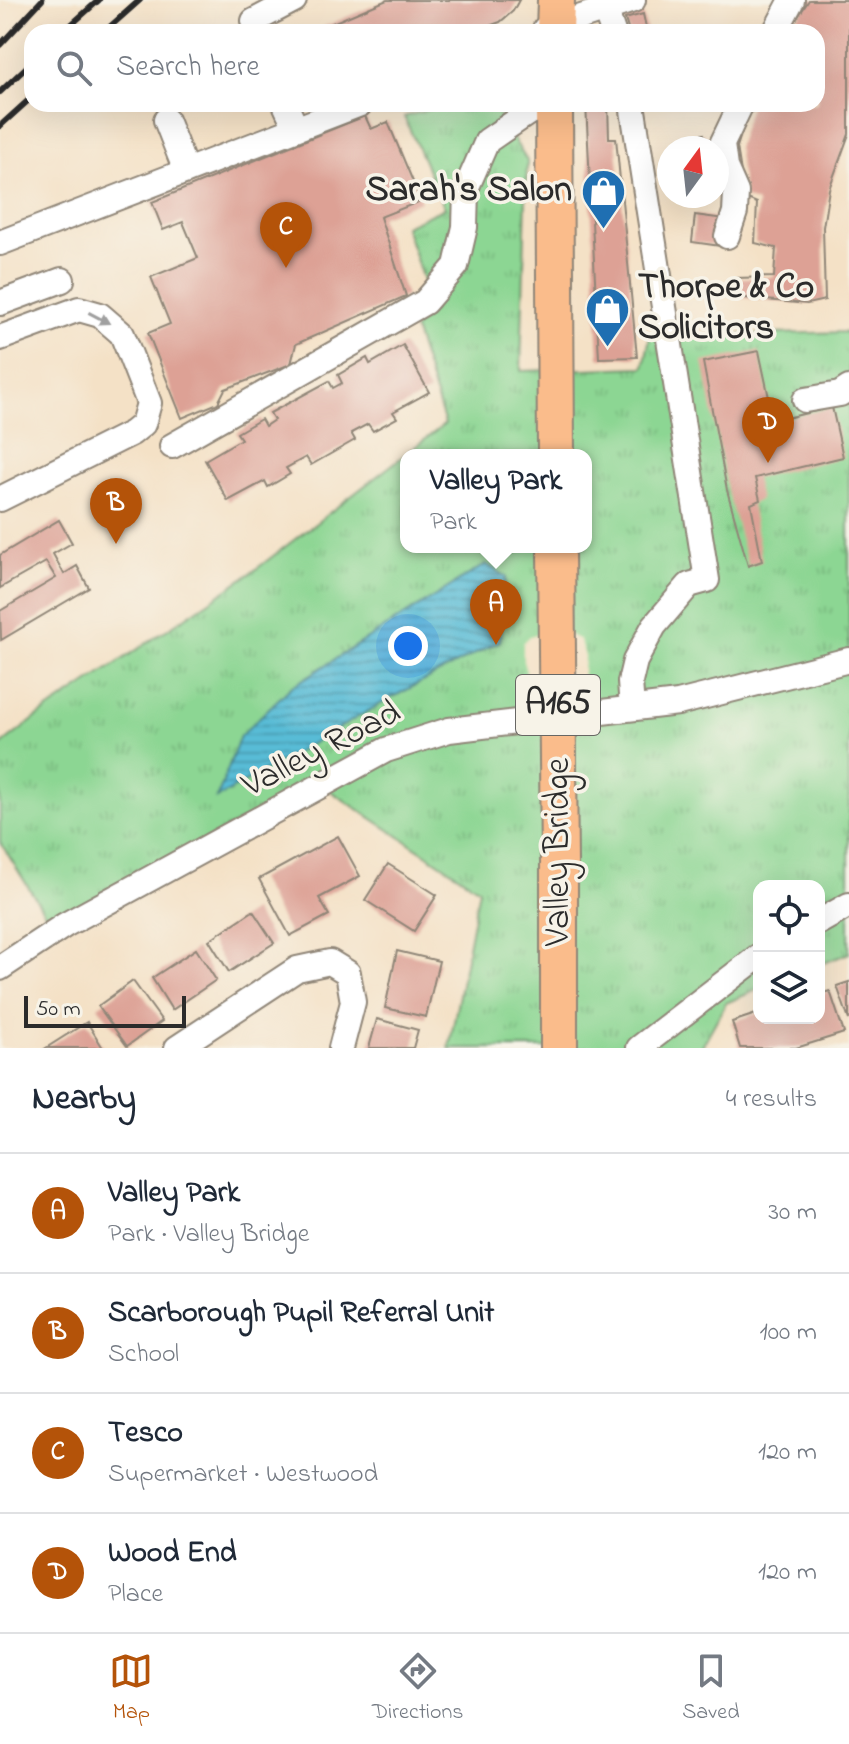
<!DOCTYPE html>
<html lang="en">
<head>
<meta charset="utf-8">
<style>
	:root { --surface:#fff; --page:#f6f6f7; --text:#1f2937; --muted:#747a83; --line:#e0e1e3; --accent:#b45309 }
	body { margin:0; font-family:"Indie Flower",sans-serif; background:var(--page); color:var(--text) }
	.controls { position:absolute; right:24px; bottom:24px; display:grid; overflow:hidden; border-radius:16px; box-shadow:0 8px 32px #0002 }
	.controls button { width:72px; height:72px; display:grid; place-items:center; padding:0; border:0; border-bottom:2px solid var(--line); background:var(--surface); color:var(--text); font:40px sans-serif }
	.compass { position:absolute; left:657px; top:136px; width:72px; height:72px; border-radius:50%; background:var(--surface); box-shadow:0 8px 32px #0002; rotate:15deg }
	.scale { position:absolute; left:24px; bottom:20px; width:162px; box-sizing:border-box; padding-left:8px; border:4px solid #2b2b2b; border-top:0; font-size:22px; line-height:28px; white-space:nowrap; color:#2b2b2b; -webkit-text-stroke:6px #f7f3e8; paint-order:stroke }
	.you { position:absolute; left:408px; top:646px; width:28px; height:28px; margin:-20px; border:6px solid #fff; border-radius:50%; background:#1a73e8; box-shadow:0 0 0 12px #1a73e833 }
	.badge { display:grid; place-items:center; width:52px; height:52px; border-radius:50%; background:var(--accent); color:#fff; font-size:26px; font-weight:700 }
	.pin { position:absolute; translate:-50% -66px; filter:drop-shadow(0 2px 4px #0008) }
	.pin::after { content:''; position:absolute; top:42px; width:28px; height:24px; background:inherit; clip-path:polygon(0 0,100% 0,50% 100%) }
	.popup { position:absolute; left:400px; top:449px; width:192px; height:104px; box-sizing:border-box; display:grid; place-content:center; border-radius:16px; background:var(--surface); filter:drop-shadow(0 2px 6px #0005); font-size:26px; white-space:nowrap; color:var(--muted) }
	.popup b { font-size:30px; color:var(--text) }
	.popup::after { content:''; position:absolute; left:50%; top:100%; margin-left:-16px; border:16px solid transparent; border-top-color:var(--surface) }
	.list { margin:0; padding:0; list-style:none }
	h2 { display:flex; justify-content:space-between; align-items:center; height:104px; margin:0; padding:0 32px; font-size:34px }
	h2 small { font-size:26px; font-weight:400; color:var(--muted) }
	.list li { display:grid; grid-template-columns:52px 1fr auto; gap:24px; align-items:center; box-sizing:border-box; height:120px; padding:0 32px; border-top:2px solid var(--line) }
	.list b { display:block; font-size:30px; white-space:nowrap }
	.list p { margin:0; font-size:26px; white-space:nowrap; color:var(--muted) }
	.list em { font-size:26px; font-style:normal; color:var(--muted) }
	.icon { flex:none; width:44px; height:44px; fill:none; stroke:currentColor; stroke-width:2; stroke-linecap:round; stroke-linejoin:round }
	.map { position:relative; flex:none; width:849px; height:1048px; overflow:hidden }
	.search { position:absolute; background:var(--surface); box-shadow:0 8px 32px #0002; left:24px; right:24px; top:24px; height:88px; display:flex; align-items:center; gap:20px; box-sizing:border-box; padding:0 28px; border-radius:24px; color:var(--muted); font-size:30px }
	.sheet { height:584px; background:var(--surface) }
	nav { display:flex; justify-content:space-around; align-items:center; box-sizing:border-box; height:112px; border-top:2px solid var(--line); background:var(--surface); font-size:22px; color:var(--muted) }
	nav a { display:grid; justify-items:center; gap:4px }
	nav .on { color:var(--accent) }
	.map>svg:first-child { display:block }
	.park { fill:url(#park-tufts); stroke:#5c805f; stroke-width:2; fill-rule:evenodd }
	.water { fill:url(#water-rules); stroke:#427480; stroke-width:2 }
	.pier { fill:#f4e1c6 }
	.building { fill:#dda195 }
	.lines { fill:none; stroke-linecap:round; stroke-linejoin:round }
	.minor-casing { stroke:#908678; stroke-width:28 }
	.highway-casing { stroke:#908678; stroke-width:40 }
	.minor { stroke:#fff; stroke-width:24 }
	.highway { stroke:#fabc8b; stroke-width:36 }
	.rail { stroke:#2b2b2b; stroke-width:6 }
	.highway-bridge-casing { stroke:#908678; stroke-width:40; stroke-linecap:butt }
	.highway-bridge { stroke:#fabc8b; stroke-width:36 }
	.oneway { fill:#a0a0a0 }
	.labels { text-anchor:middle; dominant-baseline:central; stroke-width:7; stroke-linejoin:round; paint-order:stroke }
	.shield { fill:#f7f3e8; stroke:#686764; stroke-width:2 }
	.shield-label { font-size:34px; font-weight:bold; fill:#2b2b2b }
	.poi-label { font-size:36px; font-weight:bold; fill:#2b2b2b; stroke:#f7f3e8; text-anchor:end }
	.street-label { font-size:36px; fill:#2b2b2b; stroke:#f7f3e8 }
</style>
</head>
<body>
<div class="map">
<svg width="849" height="1048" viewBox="0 0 849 1048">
	<defs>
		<pattern id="park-tufts" width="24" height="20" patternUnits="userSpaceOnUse" patternTransform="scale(2)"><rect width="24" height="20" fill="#8cd693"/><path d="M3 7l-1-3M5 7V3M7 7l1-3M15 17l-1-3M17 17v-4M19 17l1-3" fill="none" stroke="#79b87f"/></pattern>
		<pattern id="water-rules" width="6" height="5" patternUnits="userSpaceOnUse" patternTransform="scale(2)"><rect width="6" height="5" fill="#58bcd6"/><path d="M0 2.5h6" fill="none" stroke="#4999ae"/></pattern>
	</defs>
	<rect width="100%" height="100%" fill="#f7f3e8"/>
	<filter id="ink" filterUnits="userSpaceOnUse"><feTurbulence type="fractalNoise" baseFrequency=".0125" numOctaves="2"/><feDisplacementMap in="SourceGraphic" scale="16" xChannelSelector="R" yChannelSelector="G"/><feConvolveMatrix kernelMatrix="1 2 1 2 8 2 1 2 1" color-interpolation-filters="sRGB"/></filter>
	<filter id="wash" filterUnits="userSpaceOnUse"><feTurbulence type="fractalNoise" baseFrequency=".006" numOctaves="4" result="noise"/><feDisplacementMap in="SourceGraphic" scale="32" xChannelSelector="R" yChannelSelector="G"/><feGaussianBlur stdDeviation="1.8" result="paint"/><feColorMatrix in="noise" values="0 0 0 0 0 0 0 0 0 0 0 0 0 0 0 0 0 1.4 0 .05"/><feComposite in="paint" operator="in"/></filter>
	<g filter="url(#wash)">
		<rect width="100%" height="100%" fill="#f4e1c6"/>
		<!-- park -->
		<path class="park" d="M 447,104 L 492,104 L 527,161 L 521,371 L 644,367 L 650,337 L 849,332 L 849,953 L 819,965 L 819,886 L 759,886 L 759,989 L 726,1003 L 701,1048 L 449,1048 L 479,889 L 315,781 L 51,923 L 0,842 L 0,746 L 37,717 L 251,573 L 445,424 L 414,329 L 433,310 L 405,226 L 445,208 L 404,117 ZM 406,455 L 586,455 L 586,547 L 406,547 Z"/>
		<!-- water -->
		<path class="water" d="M 486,564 L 506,577 L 500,641 L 393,697 L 217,798 L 240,736 L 291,687 Z"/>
		<!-- pier -->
		<path class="pier" d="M 555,628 L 580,640 L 584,657 L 582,682 L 565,695 L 543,692 L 528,679 L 523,661 L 523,643 L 530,636 Z"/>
		<g id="blocks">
			<!-- building -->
			<g class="building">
				<path d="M 387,0 L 519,0 L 513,11 L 500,22 L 473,32 L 311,32 Z"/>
				<path d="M 809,0 L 849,0 L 849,134 L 829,189 L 823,227 L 825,300 L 807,304 L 735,297 L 735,278 L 774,277 L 776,248 L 755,243 L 757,203 L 745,198 L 737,147 L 751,104 L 817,104 L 817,32 L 788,32 Z"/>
				<path d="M 643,14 L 647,32 L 629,32 L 625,19 Z"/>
				<path d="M 586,104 L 608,104 L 609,138 L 616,138 L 637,357 L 599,358 Z"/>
				<path d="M 365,116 L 371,129 L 388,122 L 421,201 L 380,217 L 406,296 L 296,344 L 291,364 L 225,389 L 218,403 L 182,418 L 148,333 L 170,324 L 151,277 L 198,258 L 183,222 L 163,230 L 152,202 Z"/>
				<path d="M 704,134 L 707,148 L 677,148 L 676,140 Z"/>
				<path d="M 695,215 L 725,219 L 721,246 L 692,242 Z"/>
				<path d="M 403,345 L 429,392 L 393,412 L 397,418 L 373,431 L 368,424 L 351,433 L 355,440 L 311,465 L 306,457 L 286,468 L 290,474 L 268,487 L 265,481 L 228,501 L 205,460 L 241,439 L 237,433 L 261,419 L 265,426 L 274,420 L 270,413 L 329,381 L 333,388 L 342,383 L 338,375 L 367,358 L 370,364 Z"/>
				<path d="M 759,351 L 774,421 L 832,407 L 843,457 L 755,478 L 760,500 L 751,504 L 762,561 L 748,566 L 727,490 L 703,362 Z"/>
				<path d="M 59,520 L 72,543 L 53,554 L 64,574 L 77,566 L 89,588 L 1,640 L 0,611 L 56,578 L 46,562 L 0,588 L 0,555 Z"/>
				<path d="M 338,836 L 360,876 L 319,898 L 329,915 L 290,936 L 259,879 Z"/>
				<path d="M 388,864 L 437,895 L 414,931 L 365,900 Z"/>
				<path d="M 253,911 L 274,943 L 229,972 L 209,940 Z"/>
				<path d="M 196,949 L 216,980 L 172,1010 L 152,978 Z"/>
				<path d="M 397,951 L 439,961 L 426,1017 L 385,1008 Z"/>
				<path d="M 133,981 L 162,1021 L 127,1046 L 98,1006 Z"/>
				<path d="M 849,982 L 849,1020 L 837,986 Z"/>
				<path d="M 830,991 L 844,1033 L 796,1048 L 740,1048 L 732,1022 L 759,1013 L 759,1018 L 819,1018 L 819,994 Z"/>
				<path d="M 377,1019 L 418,1030 L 413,1048 L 369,1048 Z"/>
				<path d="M 87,1022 L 103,1048 L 46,1048 Z"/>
			</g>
		</g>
	</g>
	<g filter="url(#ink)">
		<use href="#blocks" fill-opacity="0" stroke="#908678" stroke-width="2"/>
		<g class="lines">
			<defs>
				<g id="minor">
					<path d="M 605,9 L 613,32"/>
					<path d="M 254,21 L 294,0"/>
					<path d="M 545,29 L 633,0"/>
					<path d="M 775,32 L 792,0"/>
					<path d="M 285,104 L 296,128"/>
					<path d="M 632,104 L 707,580 L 689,585 L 654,626 L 635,661 L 630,682 L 632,708"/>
					<path d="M 166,120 L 186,171"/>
					<path d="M 727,236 L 735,212 L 736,192 L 725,167 L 722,144 L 741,104"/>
					<path d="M 0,243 L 360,104"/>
					<path d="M 0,303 L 62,280"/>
					<path d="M 0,338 L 79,309 L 100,315 L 122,334 L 149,403 L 143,424 L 132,433 L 0,499"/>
					<path d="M 805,400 L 840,394 L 849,388"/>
					<path d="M 172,446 L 425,302 L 456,266 L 465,227 L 466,189 L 487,141 L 541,104"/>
					<path d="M 819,922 L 849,905"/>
					<path d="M 0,968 L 65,925 L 386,750 L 449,730 L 678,703 L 849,660"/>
					<path d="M 177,1048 L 297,969 L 330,962 L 348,973 L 353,1002 L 341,1048"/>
					<path d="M 639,1048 L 759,956"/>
				</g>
				<g id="highway">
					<path d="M 555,32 L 556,0"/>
					<path d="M 554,104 L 556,455"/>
					<path d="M 559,863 L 559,1048"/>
				</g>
			</defs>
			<!-- minor casing -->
			<use href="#minor" class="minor-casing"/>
			<!-- highway casing -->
			<use href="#highway" class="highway-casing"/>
			<!-- minor -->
			<use href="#minor" class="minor"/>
			<!-- highway -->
			<use href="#highway" class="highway"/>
			<!-- rail -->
			<g class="rail">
				<path d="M 63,32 L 99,0"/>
				<path d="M 104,32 L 140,0"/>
				<path d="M 0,45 L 42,0"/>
				<path d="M 0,92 L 32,62"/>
				<path d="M 0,126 L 32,97"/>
			</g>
			<defs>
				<path id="highway-bridge" d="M 556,547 L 559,863"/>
			</defs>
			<!-- highway-bridge casing -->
			<use href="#highway-bridge" class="highway-bridge-casing"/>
			<!-- highway-bridge -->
			<use href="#highway-bridge" class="highway-bridge"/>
		</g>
		<!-- one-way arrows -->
		<defs><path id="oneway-solid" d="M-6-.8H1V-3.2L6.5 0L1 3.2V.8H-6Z" transform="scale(2)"/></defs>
		<use class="oneway" href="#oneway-solid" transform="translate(99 318) rotate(28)"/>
	</g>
	<!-- icons -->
	<defs>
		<symbol id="shop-pin" viewBox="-11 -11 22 30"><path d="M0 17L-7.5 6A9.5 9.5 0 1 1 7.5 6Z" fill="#1f6fb2" stroke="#f7f3e8"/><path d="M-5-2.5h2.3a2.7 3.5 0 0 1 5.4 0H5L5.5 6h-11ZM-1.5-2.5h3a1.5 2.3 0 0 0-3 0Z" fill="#fff"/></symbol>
	</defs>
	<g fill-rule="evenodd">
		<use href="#shop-pin" x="578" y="166" width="51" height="69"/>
		<use href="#shop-pin" x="582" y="284" width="51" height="69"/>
	</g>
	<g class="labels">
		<!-- shield labels -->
		<rect class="shield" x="516" y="675" width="84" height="60" rx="6"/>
		<g class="shield-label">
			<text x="558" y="705">A165</text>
		</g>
		<!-- poi labels -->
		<g class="poi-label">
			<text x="572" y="191">Sarah's Salon</text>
			<text x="638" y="288" text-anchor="start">Thorpe &amp; Co<tspan x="638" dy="41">Solicitors</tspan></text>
		</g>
		<!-- street labels -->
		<g class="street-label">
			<text transform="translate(322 750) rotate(-27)">Valley Road</text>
			<text transform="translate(559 852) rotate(-90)">Valley Bridge</text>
		</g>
	</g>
</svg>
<div class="controls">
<button><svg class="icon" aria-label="locate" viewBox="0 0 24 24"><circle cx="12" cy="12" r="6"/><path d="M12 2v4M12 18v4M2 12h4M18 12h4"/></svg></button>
<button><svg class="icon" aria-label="layers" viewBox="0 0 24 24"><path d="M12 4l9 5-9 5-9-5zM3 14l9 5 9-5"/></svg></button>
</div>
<svg class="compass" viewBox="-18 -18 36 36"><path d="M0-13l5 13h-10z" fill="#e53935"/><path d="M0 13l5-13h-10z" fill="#747a83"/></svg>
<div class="scale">50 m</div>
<div class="you"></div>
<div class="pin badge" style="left:496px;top:645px">A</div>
<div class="popup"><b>Valley Park</b>Park</div>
<div class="pin badge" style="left:116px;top:544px">B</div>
<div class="pin badge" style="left:286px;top:268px">C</div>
<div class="pin badge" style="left:768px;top:463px">D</div>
<div class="search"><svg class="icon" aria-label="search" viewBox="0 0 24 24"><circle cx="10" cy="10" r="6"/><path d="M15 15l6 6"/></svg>Search here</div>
</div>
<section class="sheet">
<h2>Nearby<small>4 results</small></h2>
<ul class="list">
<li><span class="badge">A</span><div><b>Valley Park</b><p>Park · Valley Bridge</p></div><em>30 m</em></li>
<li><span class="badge">B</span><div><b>Scarborough Pupil Referral Unit</b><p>School</p></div><em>100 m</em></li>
<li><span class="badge">C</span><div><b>Tesco</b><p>Supermarket · Westwood</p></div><em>120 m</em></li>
<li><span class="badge">D</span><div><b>Wood End</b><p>Place</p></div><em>120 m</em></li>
</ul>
</section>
<nav>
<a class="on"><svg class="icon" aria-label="map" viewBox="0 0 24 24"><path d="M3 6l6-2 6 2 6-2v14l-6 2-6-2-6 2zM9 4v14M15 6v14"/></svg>Map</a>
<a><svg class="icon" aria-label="directions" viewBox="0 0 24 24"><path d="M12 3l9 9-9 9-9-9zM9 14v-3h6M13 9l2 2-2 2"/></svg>Directions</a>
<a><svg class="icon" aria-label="saved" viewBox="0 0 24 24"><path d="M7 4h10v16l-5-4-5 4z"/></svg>Saved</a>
</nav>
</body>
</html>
